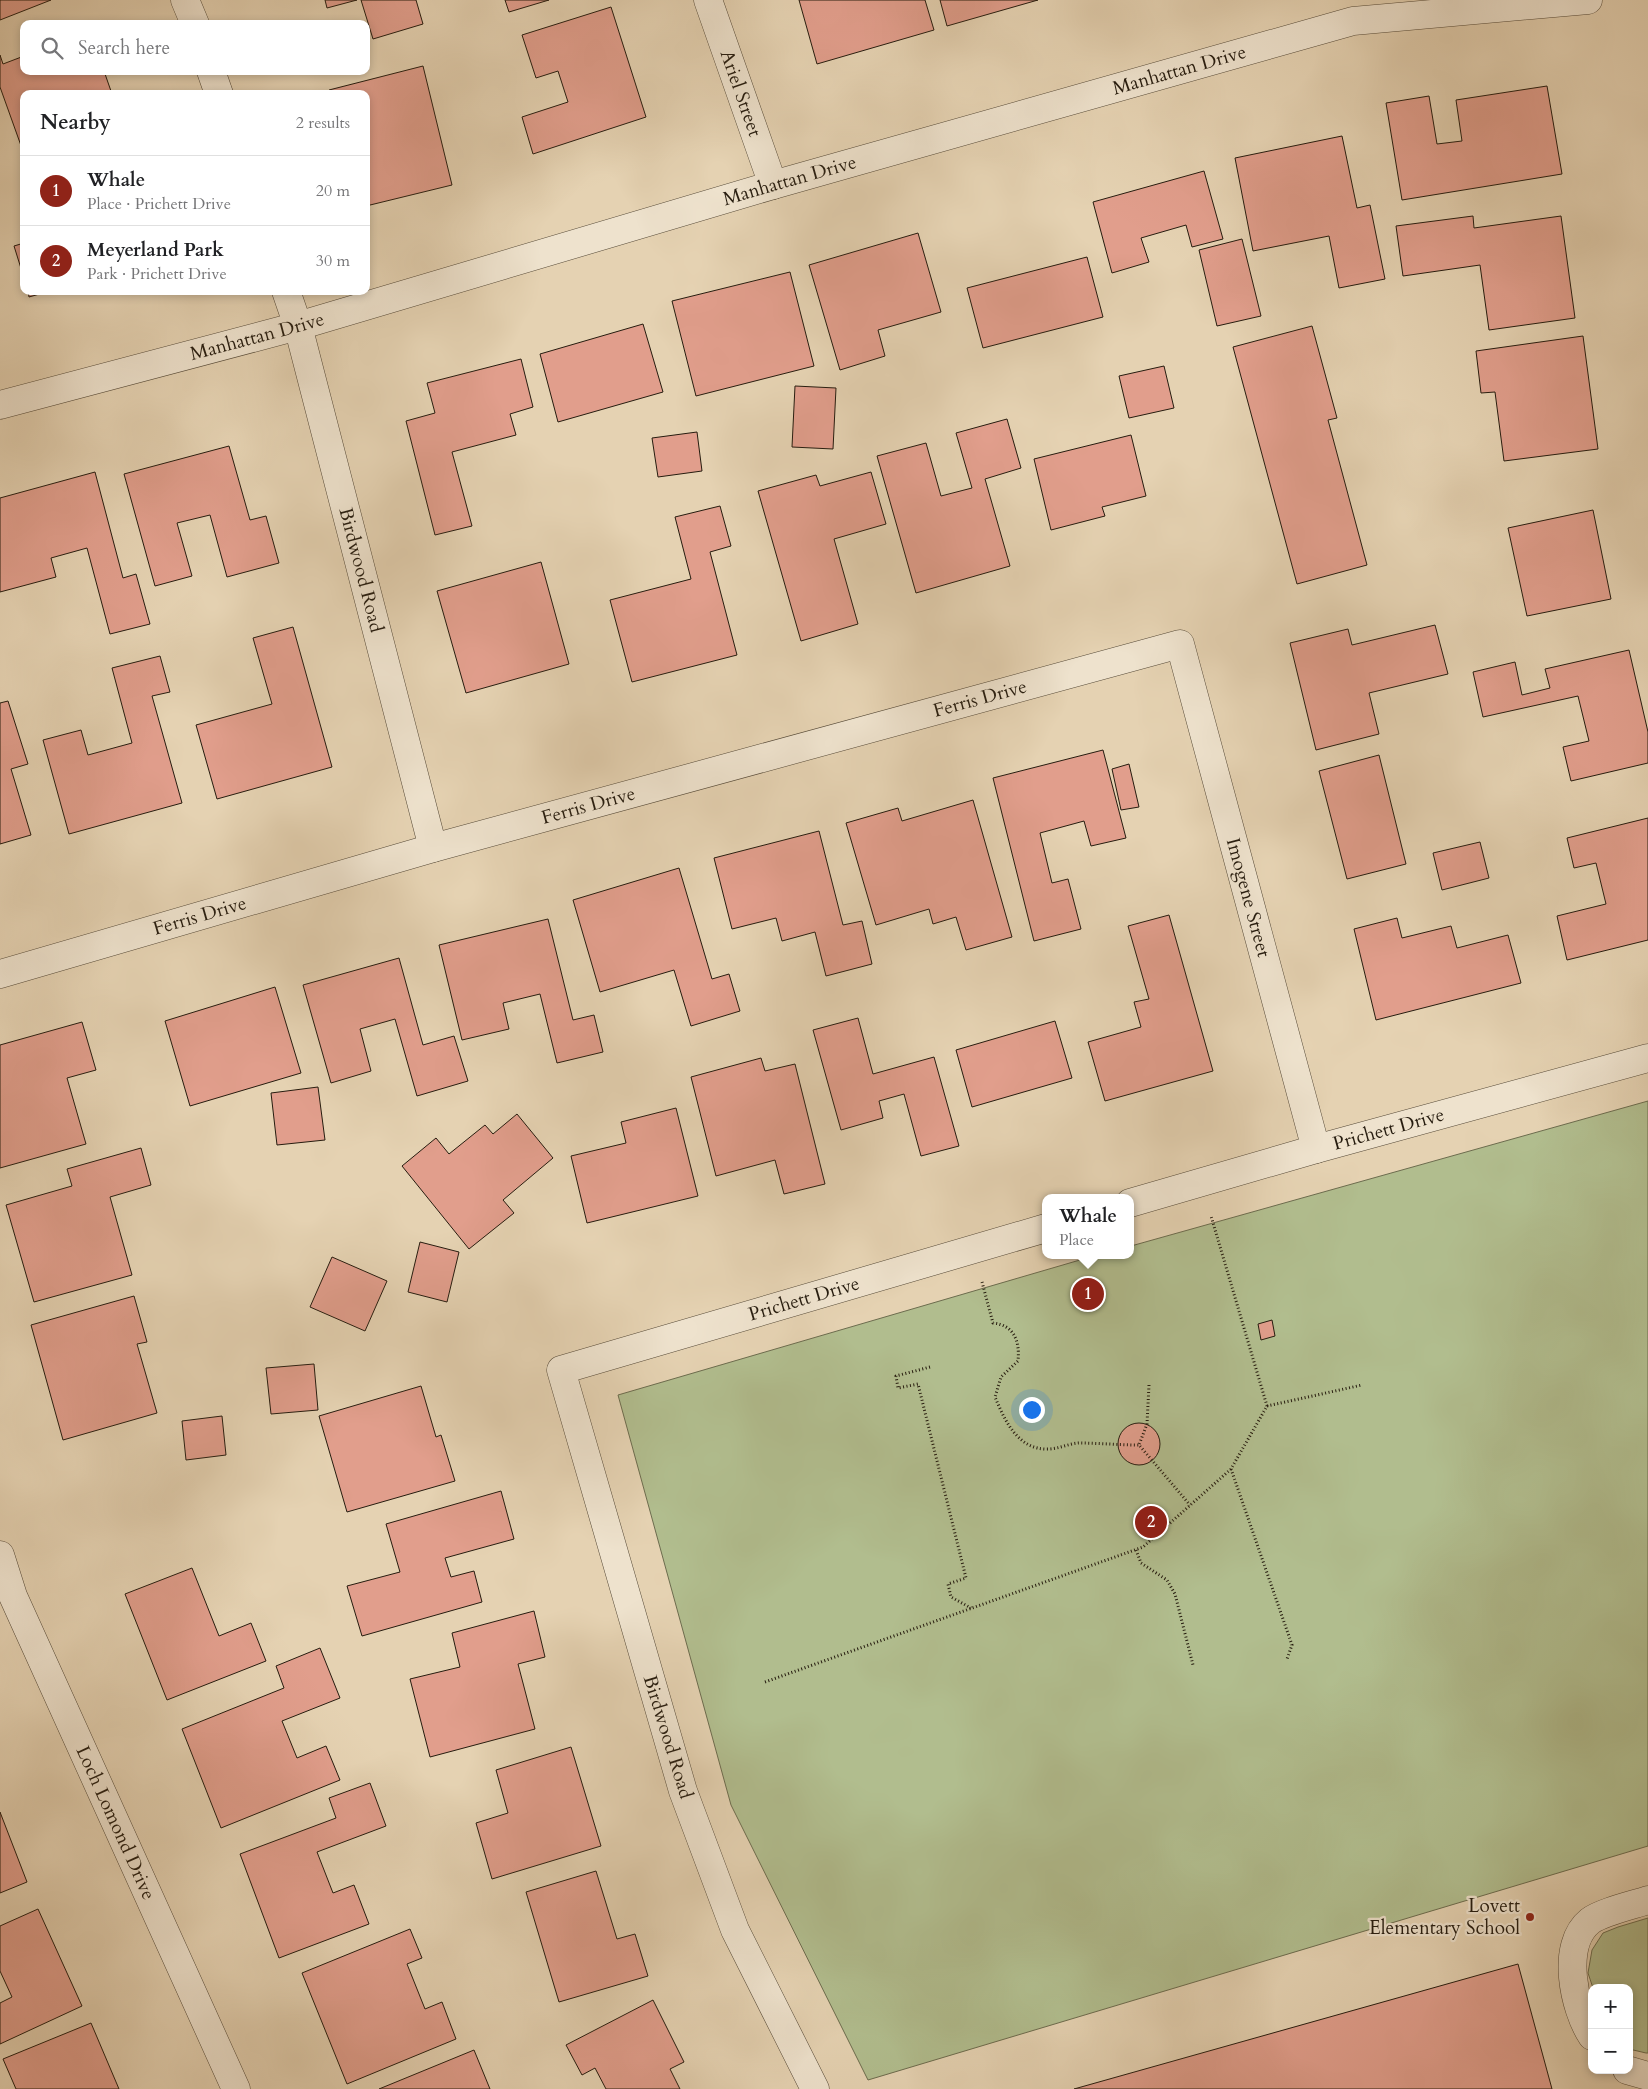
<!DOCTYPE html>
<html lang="en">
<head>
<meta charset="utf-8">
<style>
	:root { --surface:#fff; --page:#f6f6f6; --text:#202124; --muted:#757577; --line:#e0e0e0; --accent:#8f2418 }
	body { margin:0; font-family:Cardo,serif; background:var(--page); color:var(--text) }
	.controls { position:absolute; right:15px; bottom:15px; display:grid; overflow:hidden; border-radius:10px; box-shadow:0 2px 8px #0003 }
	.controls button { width:45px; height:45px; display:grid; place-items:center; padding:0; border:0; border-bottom:1px solid var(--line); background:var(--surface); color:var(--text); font:25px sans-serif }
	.you { position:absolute; left:1031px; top:1409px; width:18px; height:18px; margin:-12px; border:4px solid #fff; border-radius:50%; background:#1a73e8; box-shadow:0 0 0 8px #1a73e833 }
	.badge { display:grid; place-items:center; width:32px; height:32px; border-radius:50%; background:var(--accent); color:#fff; font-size:16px; font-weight:700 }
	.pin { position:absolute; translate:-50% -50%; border:2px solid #fff; box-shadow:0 1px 5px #0006 }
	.popup { position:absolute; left:1042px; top:1194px; width:92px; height:65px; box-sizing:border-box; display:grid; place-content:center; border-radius:10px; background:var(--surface); filter:drop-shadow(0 1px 4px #0005); font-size:16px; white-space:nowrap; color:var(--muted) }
	.popup b { font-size:19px; color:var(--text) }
	.popup::after { content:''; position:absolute; left:50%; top:100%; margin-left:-10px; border:10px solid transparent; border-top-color:var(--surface) }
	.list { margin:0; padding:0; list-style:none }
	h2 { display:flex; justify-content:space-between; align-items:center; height:65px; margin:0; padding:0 20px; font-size:21px }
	h2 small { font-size:16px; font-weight:400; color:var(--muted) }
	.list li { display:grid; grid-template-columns:32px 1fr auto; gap:15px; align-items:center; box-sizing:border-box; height:70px; padding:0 20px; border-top:1px solid var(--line) }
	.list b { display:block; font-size:19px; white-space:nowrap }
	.list p { margin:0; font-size:16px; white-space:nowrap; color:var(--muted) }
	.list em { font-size:16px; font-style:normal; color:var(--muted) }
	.icon { flex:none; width:28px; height:28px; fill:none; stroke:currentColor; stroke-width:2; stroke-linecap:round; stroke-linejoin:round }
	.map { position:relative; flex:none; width:1648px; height:2089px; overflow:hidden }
	.search { position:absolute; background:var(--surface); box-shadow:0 2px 8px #0003; left:20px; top:20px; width:350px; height:55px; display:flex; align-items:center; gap:12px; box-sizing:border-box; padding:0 18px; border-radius:10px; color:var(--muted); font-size:19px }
	.panel { position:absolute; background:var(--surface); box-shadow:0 2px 8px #0003; left:20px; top:90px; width:350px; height:205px; border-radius:10px }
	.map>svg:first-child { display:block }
	.green { fill:#b1bd8e; stroke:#6c6c4e }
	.building { fill:#e19e8c; stroke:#261c0f }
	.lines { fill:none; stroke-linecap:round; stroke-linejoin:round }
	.minor-casing { stroke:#564a38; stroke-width:29 }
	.path { stroke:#261c0f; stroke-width:3; stroke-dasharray:1 2.5; stroke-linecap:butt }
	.minor { stroke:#eee2cd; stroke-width:28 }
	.poi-dot { fill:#8f2418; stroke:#eee2cd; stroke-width:2 }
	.labels { text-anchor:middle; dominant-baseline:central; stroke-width:4.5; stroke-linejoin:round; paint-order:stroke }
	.street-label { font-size:19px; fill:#261c0f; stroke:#eee2cd }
	.poi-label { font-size:19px; fill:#261c0f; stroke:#eee2cd; text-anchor:end }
</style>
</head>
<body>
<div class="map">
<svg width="1648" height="2089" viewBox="0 0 1648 2089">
	<rect width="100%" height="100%" fill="#e5d2b2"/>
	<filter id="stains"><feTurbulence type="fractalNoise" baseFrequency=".004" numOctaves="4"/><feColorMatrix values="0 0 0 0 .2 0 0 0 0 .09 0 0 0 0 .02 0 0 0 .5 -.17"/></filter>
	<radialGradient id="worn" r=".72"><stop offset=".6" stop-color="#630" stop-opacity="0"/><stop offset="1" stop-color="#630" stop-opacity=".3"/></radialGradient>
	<!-- green -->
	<g class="green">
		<path d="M 1648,1101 L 1648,1846 L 868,2080 L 731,1805 L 618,1395 L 1097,1255 L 1130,1255 L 1131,1246 Z"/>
		<path d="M 1648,1918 L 1648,2053 L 1646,2053 L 1629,2049 L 1629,1988 L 1593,1988 L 1588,1973 L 1592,1950 L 1603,1933 L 1618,1927 Z"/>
	</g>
	<!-- building -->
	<g class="building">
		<path d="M 0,0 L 51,0 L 0,20 Z"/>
		<path d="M 325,0 L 357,0 L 327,8 Z"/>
		<path d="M 361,0 L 416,0 L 423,24 L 373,39 Z"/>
		<path d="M 505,0 L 549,0 L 509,12 Z"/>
		<path d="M 799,0 L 925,0 L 934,30 L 817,64 Z"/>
		<path d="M 940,0 L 1038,0 L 947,26 Z"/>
		<path d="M 611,7 L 646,117 L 533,154 L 522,117 L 568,102 L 558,71 L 536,78 L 522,35 Z"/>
		<path d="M 0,55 L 3,64 L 24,56 L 24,71 L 104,71 L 112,94 L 24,94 L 24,154 L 0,87 Z"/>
		<path d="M 423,66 L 452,185 L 366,206 L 366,94 L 330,94 L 329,90 Z"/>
		<path d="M 1547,86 L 1562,174 L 1402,200 L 1386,103 L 1429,96 L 1437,144 L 1462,141 L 1456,100 Z"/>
		<path d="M 1342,136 L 1357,208 L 1370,205 L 1385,279 L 1339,288 L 1329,236 L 1253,251 L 1235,158 Z"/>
		<path d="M 1204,171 L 1223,239 L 1192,247 L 1186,225 L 1141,238 L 1149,262 L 1112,273 L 1093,202 Z"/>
		<path d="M 1473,216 L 1474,228 L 1561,216 L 1575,318 L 1489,330 L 1480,265 L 1403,276 L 1396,226 Z"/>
		<path d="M 918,233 L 941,312 L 878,330 L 885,356 L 840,370 L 809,265 Z"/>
		<path d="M 1242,239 L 1261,316 L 1217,326 L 1199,250 Z"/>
		<path d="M 24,243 L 24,278 L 14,246 Z"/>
		<path d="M 1087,257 L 1103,317 L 983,348 L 967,288 Z"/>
		<path d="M 790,272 L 814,366 L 696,396 L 672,301 Z"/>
		<path d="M 28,291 L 50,291 L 29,297 Z"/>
		<path d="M 643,324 L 663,392 L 558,422 L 540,354 Z"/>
		<path d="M 1312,326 L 1337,418 L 1328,420 L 1367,565 L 1297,584 L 1233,347 Z"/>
		<path d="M 1583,336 L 1598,449 L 1504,461 L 1495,392 L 1481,393 L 1476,351 Z"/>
		<path d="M 521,359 L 533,407 L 510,414 L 516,435 L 452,452 L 472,526 L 435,535 L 406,421 L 435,413 L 427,383 Z"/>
		<path d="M 1164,366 L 1174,408 L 1129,418 L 1119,376 Z"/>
		<path d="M 795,386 L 836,388 L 833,449 L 792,447 Z"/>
		<path d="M 1007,419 L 1021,468 L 985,479 L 1010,566 L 916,593 L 877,456 L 926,443 L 941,496 L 972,488 L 956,433 Z"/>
		<path d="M 697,432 L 702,471 L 658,477 L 652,438 Z"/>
		<path d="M 1131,435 L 1146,496 L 1102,507 L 1105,516 L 1051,530 L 1034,459 Z"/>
		<path d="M 229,446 L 250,520 L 266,516 L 279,563 L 227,577 L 210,515 L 177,523 L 192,576 L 155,586 L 124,474 Z"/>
		<path d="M 95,472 L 123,578 L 136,574 L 150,624 L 110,634 L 87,548 L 51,558 L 56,577 L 0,592 L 0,498 Z"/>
		<path d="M 871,472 L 886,524 L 834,539 L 858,624 L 801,641 L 758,491 L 816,475 L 820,486 Z"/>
		<path d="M 720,506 L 731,546 L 710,552 L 737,655 L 632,682 L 610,600 L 691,579 L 675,517 Z"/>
		<path d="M 1593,510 L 1611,599 L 1527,616 L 1508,528 Z"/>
		<path d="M 541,562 L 569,664 L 466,693 L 437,591 Z"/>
		<path d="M 1435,625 L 1448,674 L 1369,693 L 1379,734 L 1316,750 L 1290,643 L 1348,629 L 1352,645 Z"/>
		<path d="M 293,627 L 332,767 L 217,799 L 196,725 L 272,704 L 253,638 Z"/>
		<path d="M 1629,650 L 1648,732 L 1648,763 L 1571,781 L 1563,747 L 1589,741 L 1578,696 L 1483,717 L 1473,672 L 1515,662 L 1522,695 L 1550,688 L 1545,669 Z"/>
		<path d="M 160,656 L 170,692 L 152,696 L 182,803 L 69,834 L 43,740 L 81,730 L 88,755 L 132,743 L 112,668 Z"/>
		<path d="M 8,701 L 28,764 L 11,769 L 31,835 L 0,844 L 0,703 Z"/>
		<path d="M 1103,750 L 1126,838 L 1091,846 L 1084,821 L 1040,833 L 1052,883 L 1068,879 L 1081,929 L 1034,941 L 993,778 Z"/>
		<path d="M 1379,755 L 1406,864 L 1347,879 L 1319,771 Z"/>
		<path d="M 1129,764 L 1139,807 L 1121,810 L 1112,769 Z"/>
		<path d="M 973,800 L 1012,937 L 966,950 L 956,917 L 933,924 L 929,909 L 876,925 L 846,823 L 898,808 L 902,821 Z"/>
		<path d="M 1648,818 L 1648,940 L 1567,960 L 1557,916 L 1606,904 L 1596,863 L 1574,868 L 1567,838 Z"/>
		<path d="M 819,831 L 843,925 L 862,921 L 872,964 L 826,976 L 815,932 L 782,941 L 776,918 L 732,929 L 714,858 Z"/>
		<path d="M 1480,842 L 1489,878 L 1442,890 L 1433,853 Z"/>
		<path d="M 679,868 L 712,979 L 729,974 L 740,1011 L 691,1026 L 674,970 L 600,992 L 573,900 Z"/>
		<path d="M 1169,915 L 1213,1071 L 1105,1101 L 1088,1042 L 1141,1027 L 1134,1002 L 1149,999 L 1128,926 Z"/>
		<path d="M 1397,918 L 1402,938 L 1451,926 L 1457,948 L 1508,935 L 1521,983 L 1376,1020 L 1354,929 Z"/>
		<path d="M 548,919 L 573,1020 L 594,1015 L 603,1052 L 557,1063 L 540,994 L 503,1003 L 509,1029 L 462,1040 L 439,945 Z"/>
		<path d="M 399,958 L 423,1045 L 454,1036 L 468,1081 L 417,1096 L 395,1019 L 360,1029 L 371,1071 L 331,1083 L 303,985 Z"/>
		<path d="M 275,987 L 301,1073 L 190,1106 L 165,1021 Z"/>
		<path d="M 858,1018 L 873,1074 L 934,1057 L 959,1146 L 921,1156 L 904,1094 L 879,1101 L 883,1118 L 841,1130 L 813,1030 Z"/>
		<path d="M 1055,1021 L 1072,1078 L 972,1107 L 956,1050 Z"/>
		<path d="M 82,1022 L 96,1070 L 67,1078 L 86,1144 L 0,1168 L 0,1045 Z"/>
		<path d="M 761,1058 L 765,1071 L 795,1064 L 825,1184 L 784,1194 L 775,1160 L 716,1176 L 691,1077 Z"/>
		<path d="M 318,1087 L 325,1140 L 277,1145 L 271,1093 Z"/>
		<path d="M 676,1108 L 698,1196 L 587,1223 L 571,1156 L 626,1143 L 621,1122 Z"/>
		<path d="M 517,1114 L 553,1158 L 503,1200 L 514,1213 L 469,1249 L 402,1166 L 436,1138 L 449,1154 L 485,1125 L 493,1134 Z"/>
		<path d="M 141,1148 L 151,1185 L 110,1197 L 132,1275 L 34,1302 L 6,1205 L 72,1186 L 67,1169 Z"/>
		<path d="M 420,1242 L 459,1252 L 447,1302 L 408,1292 Z"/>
		<path d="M 332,1257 L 387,1281 L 365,1331 L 310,1307 Z"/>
		<path d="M 134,1296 L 147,1342 L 137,1344 L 157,1413 L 63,1440 L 31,1325 Z"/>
		<path d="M 1272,1320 L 1275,1336 L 1261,1340 L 1258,1324 Z"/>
		<path d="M 314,1364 L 318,1410 L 271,1414 L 266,1368 Z"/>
		<path d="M 421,1386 L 436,1437 L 441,1435 L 455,1481 L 347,1512 L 319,1416 Z"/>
		<path d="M 222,1416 L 226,1455 L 186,1460 L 182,1421 Z"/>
		<circle cx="1139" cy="1444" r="21"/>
		<path d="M 501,1491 L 514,1539 L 445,1558 L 451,1577 L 474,1571 L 482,1602 L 362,1636 L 347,1586 L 400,1572 L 386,1524 Z"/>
		<path d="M 192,1568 L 219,1636 L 251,1623 L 266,1661 L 167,1700 L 125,1594 Z"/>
		<path d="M 534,1611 L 545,1657 L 518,1664 L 535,1729 L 430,1757 L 410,1679 L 460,1667 L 452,1633 Z"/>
		<path d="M 320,1648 L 340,1698 L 282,1721 L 297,1758 L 326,1746 L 340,1780 L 221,1828 L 182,1729 L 284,1688 L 276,1666 Z"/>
		<path d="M 571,1747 L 601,1846 L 492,1879 L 476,1823 L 508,1813 L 496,1770 Z"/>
		<path d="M 370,1783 L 386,1826 L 317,1852 L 333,1893 L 354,1885 L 369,1924 L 279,1958 L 240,1854 L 336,1818 L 329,1798 Z"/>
		<path d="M 0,1812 L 27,1882 L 0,1893 Z"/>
		<path d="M 596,1871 L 617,1939 L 635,1934 L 648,1976 L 559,2002 L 526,1892 Z"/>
		<path d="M 38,1909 L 82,2006 L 0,2044 L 0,2003 L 12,1997 L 0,1971 L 0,1926 Z"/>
		<path d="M 410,1929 L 422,1958 L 407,1964 L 425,2009 L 442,2002 L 456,2039 L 347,2084 L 302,1973 Z"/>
		<path d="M 1518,1964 L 1552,2089 L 1074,2089 Z"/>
		<path d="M 653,2000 L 684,2062 L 670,2069 L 680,2089 L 606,2089 L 595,2068 L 582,2075 L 566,2045 Z"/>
		<path d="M 91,2023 L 119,2089 L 16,2089 L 3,2059 Z"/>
		<path d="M 474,2050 L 490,2089 L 379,2089 Z"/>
	</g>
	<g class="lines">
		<defs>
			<g id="minor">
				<path d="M 185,0 L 195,24"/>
				<path id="s1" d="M 708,0 L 773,185"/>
				<path d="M 211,71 L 219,94"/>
				<path id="s2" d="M 286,291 L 298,326 L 433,848"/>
				<path id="s3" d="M 0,405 L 298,326 L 773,185 L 1353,21 L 1588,0"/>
				<path id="s4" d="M 0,974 L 433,848 L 1180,644 L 1316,1149"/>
				<path id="s5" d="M 1130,1203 L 1316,1149 L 1648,1058"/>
				<path id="s6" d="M 0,1555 L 13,1596 L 236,2089"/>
				<path d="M 1592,2036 C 1574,2009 1560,1945 1590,1921 C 1602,1912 1633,1905 1648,1900"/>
				<path d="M 1627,2070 L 1648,2076"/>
				<path id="s7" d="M 815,2089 L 735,1930 L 683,1791 L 561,1370 L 1046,1228"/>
			</g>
		</defs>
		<!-- minor casing -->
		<use href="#minor" class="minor-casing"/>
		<!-- path -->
		<g class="path">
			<path d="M 982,1282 L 993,1323 C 1014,1325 1020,1341 1018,1361 L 1001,1377 L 995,1397 C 1005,1421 1018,1450 1048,1449 C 1058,1449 1068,1444 1078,1443 C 1098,1443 1119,1445 1139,1445"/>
			<path d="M 930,1367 L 896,1376 L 898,1388 L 918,1384 L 966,1578 L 948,1584 L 951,1597 L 971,1608"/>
			<path d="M 1149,1385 L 1147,1424 L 1139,1445 L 1190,1505"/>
			<path d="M 1267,1406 L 1362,1385"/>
			<path d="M 1231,1469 L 1292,1645 L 1287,1659"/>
			<path d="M 1136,1550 L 1141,1563 L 1167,1580 L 1175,1594 L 1193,1665"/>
			<path d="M 765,1682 L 1143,1547 L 1231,1469 L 1267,1406 L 1211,1216"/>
		</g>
		<!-- minor -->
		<use href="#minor" class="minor"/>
	</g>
	<!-- markers -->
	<circle class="poi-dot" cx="1530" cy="1917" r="5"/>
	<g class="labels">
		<!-- street labels -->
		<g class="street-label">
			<text stroke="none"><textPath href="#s3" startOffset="1226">Manhattan Drive</textPath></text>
			<text stroke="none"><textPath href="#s1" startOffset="99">Ariel Street</textPath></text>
			<text stroke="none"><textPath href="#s3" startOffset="821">Manhattan Drive</textPath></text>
			<text stroke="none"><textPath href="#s3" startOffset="266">Manhattan Drive</textPath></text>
			<text stroke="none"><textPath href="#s2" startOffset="289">Birdwood Road</textPath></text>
			<text stroke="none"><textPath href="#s4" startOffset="1018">Ferris Drive</textPath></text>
			<text stroke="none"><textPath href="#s4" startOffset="612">Ferris Drive</textPath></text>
			<text stroke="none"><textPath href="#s4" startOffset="1488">Imogene Street</textPath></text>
			<text stroke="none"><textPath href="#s4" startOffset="208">Ferris Drive</textPath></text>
			<text stroke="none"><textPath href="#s5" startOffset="269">Prichett Drive</textPath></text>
			<text stroke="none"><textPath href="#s7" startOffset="1018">Prichett Drive</textPath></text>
			<text transform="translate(668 1737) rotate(73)">Birdwood Road</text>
			<text stroke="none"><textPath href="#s6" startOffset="292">Loch Lomond Drive</textPath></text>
		</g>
		<!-- poi labels -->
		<g class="poi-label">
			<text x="1520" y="1906">Lovett<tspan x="1520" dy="22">Elementary School</tspan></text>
		</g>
	</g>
	<rect width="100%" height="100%" filter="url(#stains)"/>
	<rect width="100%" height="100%" fill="url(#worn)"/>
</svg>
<div class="controls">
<button>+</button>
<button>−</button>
</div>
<div class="you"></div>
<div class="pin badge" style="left:1088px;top:1294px">1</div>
<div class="popup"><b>Whale</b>Place</div>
<div class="pin badge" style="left:1151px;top:1522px">2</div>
<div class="search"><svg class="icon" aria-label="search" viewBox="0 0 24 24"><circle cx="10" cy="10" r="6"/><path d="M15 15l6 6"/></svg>Search here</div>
<section class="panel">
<h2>Nearby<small>2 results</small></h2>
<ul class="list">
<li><span class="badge">1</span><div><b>Whale</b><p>Place · Prichett Drive</p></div><em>20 m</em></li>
<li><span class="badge">2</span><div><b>Meyerland Park</b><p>Park · Prichett Drive</p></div><em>30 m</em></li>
</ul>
</section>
</div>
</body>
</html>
